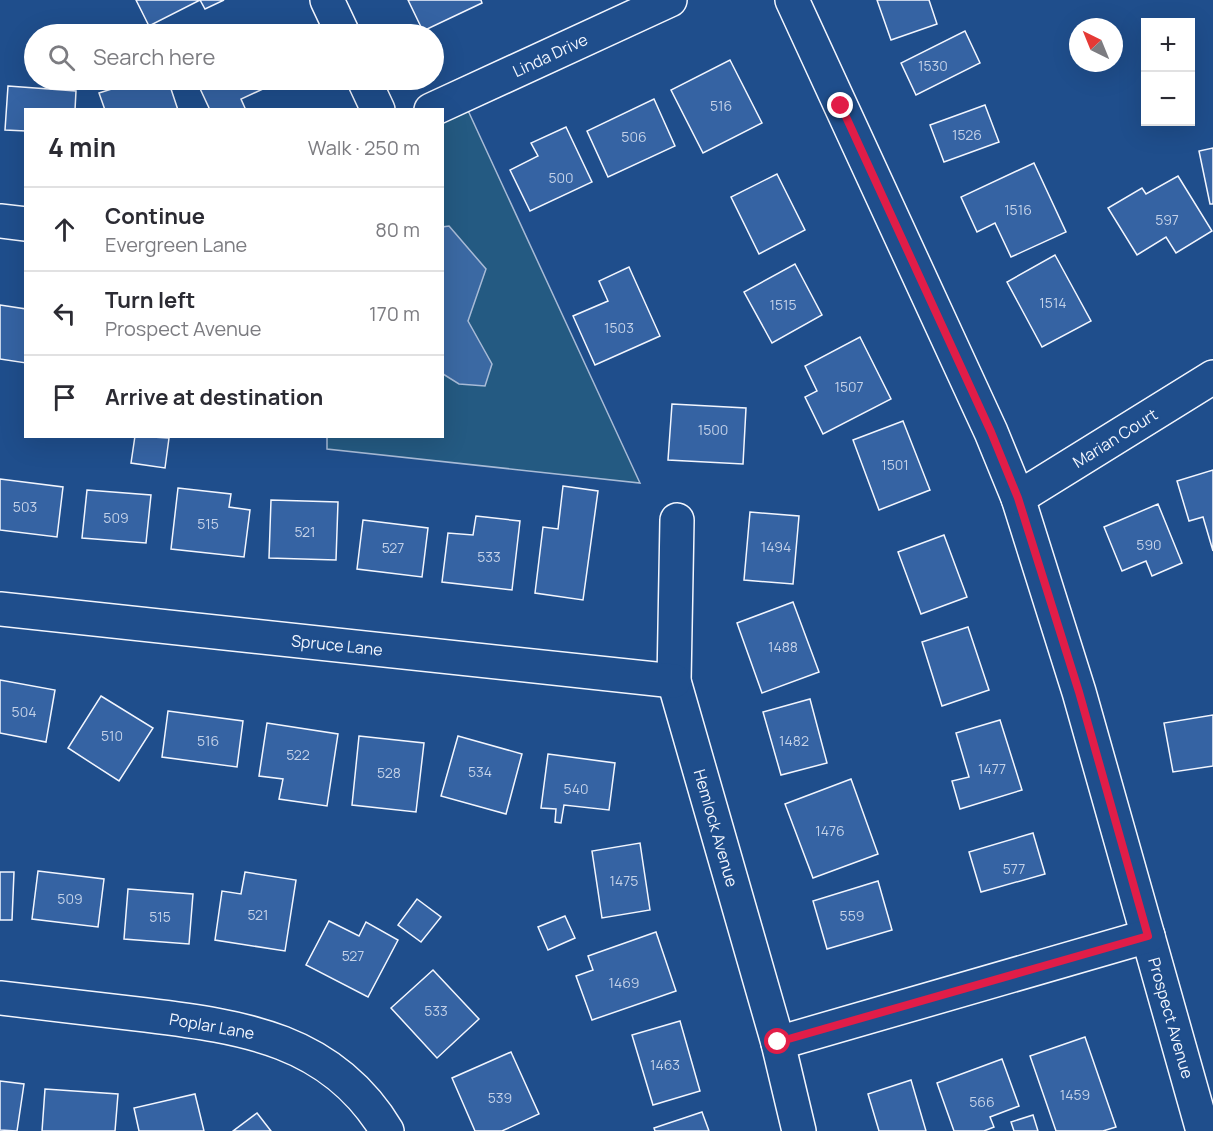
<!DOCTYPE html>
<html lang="en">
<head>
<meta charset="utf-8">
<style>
	:root { --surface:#fff; --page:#f2f2f3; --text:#2b2b33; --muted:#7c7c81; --line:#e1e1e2 }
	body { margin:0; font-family:Manrope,sans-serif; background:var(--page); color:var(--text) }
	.controls { position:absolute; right:18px; top:18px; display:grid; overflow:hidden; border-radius:0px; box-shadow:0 6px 24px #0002 }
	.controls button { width:54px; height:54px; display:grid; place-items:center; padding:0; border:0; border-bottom:2px solid var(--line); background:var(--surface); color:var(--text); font:30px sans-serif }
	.compass { position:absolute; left:1069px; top:18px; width:54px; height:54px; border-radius:50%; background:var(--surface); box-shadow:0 6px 24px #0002; rotate:317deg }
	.stop { position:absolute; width:18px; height:18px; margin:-14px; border:4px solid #e11d48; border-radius:50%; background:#fff }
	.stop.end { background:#e11d48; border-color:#fff; box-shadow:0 2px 6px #0008 }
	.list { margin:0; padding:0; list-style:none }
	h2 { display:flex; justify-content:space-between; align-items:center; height:78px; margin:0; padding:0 24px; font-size:26px }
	h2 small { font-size:20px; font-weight:400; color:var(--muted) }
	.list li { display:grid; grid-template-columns:39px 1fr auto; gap:18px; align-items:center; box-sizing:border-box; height:84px; padding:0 24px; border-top:2px solid var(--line) }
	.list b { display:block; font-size:22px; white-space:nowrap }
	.list p { margin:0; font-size:20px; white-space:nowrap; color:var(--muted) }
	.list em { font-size:20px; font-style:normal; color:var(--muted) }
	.icon { flex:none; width:33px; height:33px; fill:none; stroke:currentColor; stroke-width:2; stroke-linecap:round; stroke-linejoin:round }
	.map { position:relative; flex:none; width:1213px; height:1131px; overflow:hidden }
	.search { position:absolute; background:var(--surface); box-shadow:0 6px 24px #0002; left:24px; top:24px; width:420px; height:66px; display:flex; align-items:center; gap:15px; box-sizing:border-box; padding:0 21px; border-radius:33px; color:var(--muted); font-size:22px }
	.panel { position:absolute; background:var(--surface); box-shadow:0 6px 24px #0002; left:24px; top:108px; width:420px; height:330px; border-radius:0px }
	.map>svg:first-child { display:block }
	.green { fill:#245a82; stroke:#a8bbd7; stroke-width:1.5 }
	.water { fill:#3b69a3; stroke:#a8bbd7; stroke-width:1.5 }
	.building { fill:#3563a3; stroke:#f2f6ff; stroke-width:1.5 }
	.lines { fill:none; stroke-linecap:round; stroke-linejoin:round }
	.minor-casing { stroke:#f2f6ff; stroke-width:36 }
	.minor { stroke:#1f4e8c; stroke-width:33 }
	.route { stroke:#e11d48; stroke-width:8 }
	.labels { text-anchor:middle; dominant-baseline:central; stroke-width:4.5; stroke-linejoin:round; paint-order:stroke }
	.number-label { font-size:14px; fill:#c3d1e8 }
	.street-label { font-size:16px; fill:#f2f6ff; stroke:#1f4e8c }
</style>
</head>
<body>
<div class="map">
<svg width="1213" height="1131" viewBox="0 0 1213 1131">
	<rect width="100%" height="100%" fill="#1f4e8c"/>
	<!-- green -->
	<path class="green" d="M 465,104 L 640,483 L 327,449 L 327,437 L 442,436 L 443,115 Z"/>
	<!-- water -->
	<path class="water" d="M 449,226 L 486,269 L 468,321 L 492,364 L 485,386 L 459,384 L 443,374 L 442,227 Z"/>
	<!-- building -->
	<g class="building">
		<path d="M 136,0 L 224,0 L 205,9 L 200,0 L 149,26 Z"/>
		<path d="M 408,0 L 481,0 L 482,3 L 423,31 Z"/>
		<path d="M 877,0 L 929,0 L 937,24 L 891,40 Z"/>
		<path d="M 965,31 L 980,63 L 916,95 L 901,63 Z"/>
		<path d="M 730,60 L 762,123 L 703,153 L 671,90 Z"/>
		<path d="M 140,80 L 168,80 L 178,110 L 105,110 L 99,93 Z"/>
		<path d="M 196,80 L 274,80 L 276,83 L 241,99 L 245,108 L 243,110 L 210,110 Z"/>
		<path d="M 8,86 L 76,91 L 75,110 L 26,110 L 26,131 L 5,130 Z"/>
		<path d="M 654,99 L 675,146 L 608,177 L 587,131 Z"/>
		<path d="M 985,105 L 999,142 L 944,162 L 930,125 Z"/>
		<path d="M 566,127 L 592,182 L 530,211 L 510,170 L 538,156 L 531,143 Z"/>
		<path d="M 1213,148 L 1213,204 L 1210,204 L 1199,151 Z"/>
		<path d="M 1034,163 L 1066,232 L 1011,257 L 995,223 L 977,232 L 961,197 Z"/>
		<path d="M 777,174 L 805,230 L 759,254 L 731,197 Z"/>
		<path d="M 1178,176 L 1212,231 L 1176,253 L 1166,237 L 1137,255 L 1108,208 L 1142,188 L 1146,194 Z"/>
		<path d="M 1055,255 L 1091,321 L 1042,347 L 1007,282 Z"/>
		<path d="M 795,264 L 822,315 L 772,343 L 744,292 Z"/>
		<path d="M 629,267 L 660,336 L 595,365 L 573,316 L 608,301 L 599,281 Z"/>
		<path d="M 0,305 L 26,309 L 26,363 L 0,359 Z"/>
		<path d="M 860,337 L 891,399 L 823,434 L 805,397 L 817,391 L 805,366 Z"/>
		<path d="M 672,404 L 746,408 L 743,464 L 668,460 Z"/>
		<path d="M 903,421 L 930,490 L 879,510 L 853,440 Z"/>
		<path d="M 135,436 L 169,438 L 165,468 L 131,463 Z"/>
		<path d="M 1213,470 L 1213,551 L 1203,517 L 1189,521 L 1177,481 Z"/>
		<path d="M 0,479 L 63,487 L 57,537 L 0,530 Z"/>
		<path d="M 563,486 L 598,491 L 583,600 L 535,593 L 543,527 L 558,529 Z"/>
		<path d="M 178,488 L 231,494 L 229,507 L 250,510 L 244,557 L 171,549 Z"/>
		<path d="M 87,490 L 151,495 L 146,543 L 82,538 Z"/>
		<path d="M 271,500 L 338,502 L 336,560 L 269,558 Z"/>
		<path d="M 1158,504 L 1182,563 L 1152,576 L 1146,561 L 1122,571 L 1104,527 Z"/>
		<path d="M 750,512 L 799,516 L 793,584 L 744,580 Z"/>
		<path d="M 476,516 L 520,521 L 512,590 L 442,582 L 448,533 L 473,535 Z"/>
		<path d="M 363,520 L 428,528 L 422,577 L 357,569 Z"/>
		<path d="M 944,535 L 967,597 L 921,614 L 898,552 Z"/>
		<path d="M 793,602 L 819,672 L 762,693 L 737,623 Z"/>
		<path d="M 968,627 L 989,690 L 942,706 L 922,642 Z"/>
		<path d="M 0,680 L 55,690 L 46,742 L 0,733 Z"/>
		<path d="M 101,696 L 153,728 L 119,781 L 68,748 Z"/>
		<path d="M 810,699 L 827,763 L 781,775 L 763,712 Z"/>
		<path d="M 168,711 L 243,721 L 237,767 L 162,757 Z"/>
		<path d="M 1213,715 L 1213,766 L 1173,772 L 1164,723 Z"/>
		<path d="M 1000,720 L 1022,790 L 960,809 L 952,781 L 969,777 L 956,733 Z"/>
		<path d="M 267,723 L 338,734 L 327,806 L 279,799 L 283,779 L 259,776 Z"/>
		<path d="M 359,736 L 424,743 L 416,812 L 352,805 Z"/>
		<path d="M 458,736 L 522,754 L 506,814 L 441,796 Z"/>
		<path d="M 548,754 L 615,763 L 609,810 L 564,805 L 561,823 L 555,822 L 556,809 L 541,808 Z"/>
		<path d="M 851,779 L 878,854 L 813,878 L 785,804 Z"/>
		<path d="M 1033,833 L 1045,874 L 981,892 L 969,852 Z"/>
		<path d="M 640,843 L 650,910 L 602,918 L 592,851 Z"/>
		<path d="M 38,871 L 104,879 L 98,927 L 32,919 Z"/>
		<path d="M 0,872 L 14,872 L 12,920 L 0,920 Z"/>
		<path d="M 245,872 L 296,880 L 285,951 L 215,940 L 222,891 L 241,894 Z"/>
		<path d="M 878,881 L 892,930 L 827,949 L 813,901 Z"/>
		<path d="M 128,889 L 193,894 L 189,944 L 124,939 Z"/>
		<path d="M 417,899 L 441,917 L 421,942 L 398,925 Z"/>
		<path d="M 565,916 L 575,938 L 548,950 L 538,927 Z"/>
		<path d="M 329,921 L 359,936 L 366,922 L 398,940 L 368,997 L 306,965 Z"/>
		<path d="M 656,932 L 676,991 L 592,1020 L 576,976 L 593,970 L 588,956 Z"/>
		<path d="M 433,970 L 479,1019 L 437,1058 L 391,1008 Z"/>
		<path d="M 680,1021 L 700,1091 L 653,1105 L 632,1035 Z"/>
		<path d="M 1085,1037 L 1116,1127 L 1103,1131 L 1056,1131 L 1030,1056 Z"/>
		<path d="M 511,1052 L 539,1114 L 502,1131 L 475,1131 L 452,1078 Z"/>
		<path d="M 1002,1059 L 1019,1106 L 990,1117 L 994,1127 L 984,1131 L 954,1131 L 937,1083 Z"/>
		<path d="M 911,1080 L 926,1131 L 879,1131 L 868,1094 Z"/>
		<path d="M 0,1081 L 24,1084 L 17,1131 L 0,1130 Z"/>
		<path d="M 45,1089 L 118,1094 L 115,1131 L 42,1131 Z"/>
		<path d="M 195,1094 L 204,1131 L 139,1131 L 134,1108 Z"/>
		<path d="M 702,1112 L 709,1131 L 655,1131 L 654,1128 Z"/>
		<path d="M 257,1113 L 271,1131 L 233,1131 Z"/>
		<path d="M 1033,1115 L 1038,1131 L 1014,1131 L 1011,1122 Z"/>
	</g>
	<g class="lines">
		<defs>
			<g id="minor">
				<path d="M 327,0 L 343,34"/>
				<path d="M 792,0 L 991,432 L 1018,498 L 1079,692 L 1203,1131"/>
				<path d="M 364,80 L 378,110"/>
				<path d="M 431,110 L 670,0"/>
				<path d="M 0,221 L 26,224"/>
				<path d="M 1018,498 L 1213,377"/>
				<path d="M 677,520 L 674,681 L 778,1043 L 799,1131"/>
				<path d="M 0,609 L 674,681"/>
				<path d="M 0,998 C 49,1004 97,1009 146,1015 C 243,1027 332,1039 387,1131"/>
				<path d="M 778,1043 L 1148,936"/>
			</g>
		</defs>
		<!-- minor casing -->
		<use href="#minor" class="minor-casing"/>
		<!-- minor -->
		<use href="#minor" class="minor"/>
	</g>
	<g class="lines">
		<!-- route -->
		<path class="route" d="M 778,1042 L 1148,936 L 1079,692 L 1018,498 L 991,432 L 841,106"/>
	</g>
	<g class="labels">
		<!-- number labels -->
		<g class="number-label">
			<text x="933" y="65">1530</text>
			<text x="721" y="105">516</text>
			<text x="967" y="134">1526</text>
			<text x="634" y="136">506</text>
			<text x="561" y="177">500</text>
			<text x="1018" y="209">1516</text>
			<text x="1167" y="219">597</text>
			<text x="1053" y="302">1514</text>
			<text x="783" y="304">1515</text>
			<text x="619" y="327">1503</text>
			<text x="849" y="386">1507</text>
			<text x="713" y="429">1500</text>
			<text x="895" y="464">1501</text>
			<text x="25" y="506">503</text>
			<text x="116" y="517">509</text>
			<text x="208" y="523">515</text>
			<text x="305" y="531">521</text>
			<text x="1149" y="544">590</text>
			<text x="776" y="546">1494</text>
			<text x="393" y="547">527</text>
			<text x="489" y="556">533</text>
			<text x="783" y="646">1488</text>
			<text x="24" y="711">504</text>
			<text x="112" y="735">510</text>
			<text x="208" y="740">516</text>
			<text x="794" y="740">1482</text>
			<text x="298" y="754">522</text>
			<text x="992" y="768">1477</text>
			<text x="480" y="771">534</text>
			<text x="389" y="772">528</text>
			<text x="576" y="788">540</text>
			<text x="830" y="830">1476</text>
			<text x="1014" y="868">577</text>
			<text x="624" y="880">1475</text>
			<text x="70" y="898">509</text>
			<text x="258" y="914">521</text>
			<text x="852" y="915">559</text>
			<text x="160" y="916">515</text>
			<text x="353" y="955">527</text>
			<text x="624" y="982">1469</text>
			<text x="436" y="1010">533</text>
			<text x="665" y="1064">1463</text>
			<text x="1075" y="1094">1459</text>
			<text x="500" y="1097">539</text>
			<text x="982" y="1101">566</text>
		</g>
		<!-- street labels -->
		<g class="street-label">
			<text transform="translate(550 55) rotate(-25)">Linda Drive</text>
			<text transform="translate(1115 438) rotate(-32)">Marian Court</text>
			<text transform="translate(337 645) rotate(6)">Spruce Lane</text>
			<text transform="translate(716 828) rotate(74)">Hemlock Avenue</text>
			<text transform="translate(1171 1018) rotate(74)">Prospect Avenue</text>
			<text transform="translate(212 1026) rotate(10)">Poplar Lane</text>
		</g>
	</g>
</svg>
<div class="controls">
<button>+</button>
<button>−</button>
</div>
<svg class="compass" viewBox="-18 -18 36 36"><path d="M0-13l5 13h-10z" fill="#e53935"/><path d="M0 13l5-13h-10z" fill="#7c7c81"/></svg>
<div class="stop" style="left:778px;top:1042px"></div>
<div class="stop end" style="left:841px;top:106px"></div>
<div class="search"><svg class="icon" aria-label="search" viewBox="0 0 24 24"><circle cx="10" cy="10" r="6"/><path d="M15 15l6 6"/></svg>Search here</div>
<section class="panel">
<h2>4 min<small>Walk · 250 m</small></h2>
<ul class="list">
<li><svg class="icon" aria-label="ahead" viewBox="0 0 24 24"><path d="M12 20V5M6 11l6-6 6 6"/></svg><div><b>Continue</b><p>Evergreen Lane</p></div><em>80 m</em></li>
<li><svg class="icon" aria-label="left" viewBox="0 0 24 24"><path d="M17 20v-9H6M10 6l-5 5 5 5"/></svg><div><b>Turn left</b><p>Prospect Avenue</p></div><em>170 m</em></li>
<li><svg class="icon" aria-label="arrive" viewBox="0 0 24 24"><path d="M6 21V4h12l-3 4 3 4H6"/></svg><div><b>Arrive at destination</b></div></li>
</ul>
</section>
</div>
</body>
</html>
